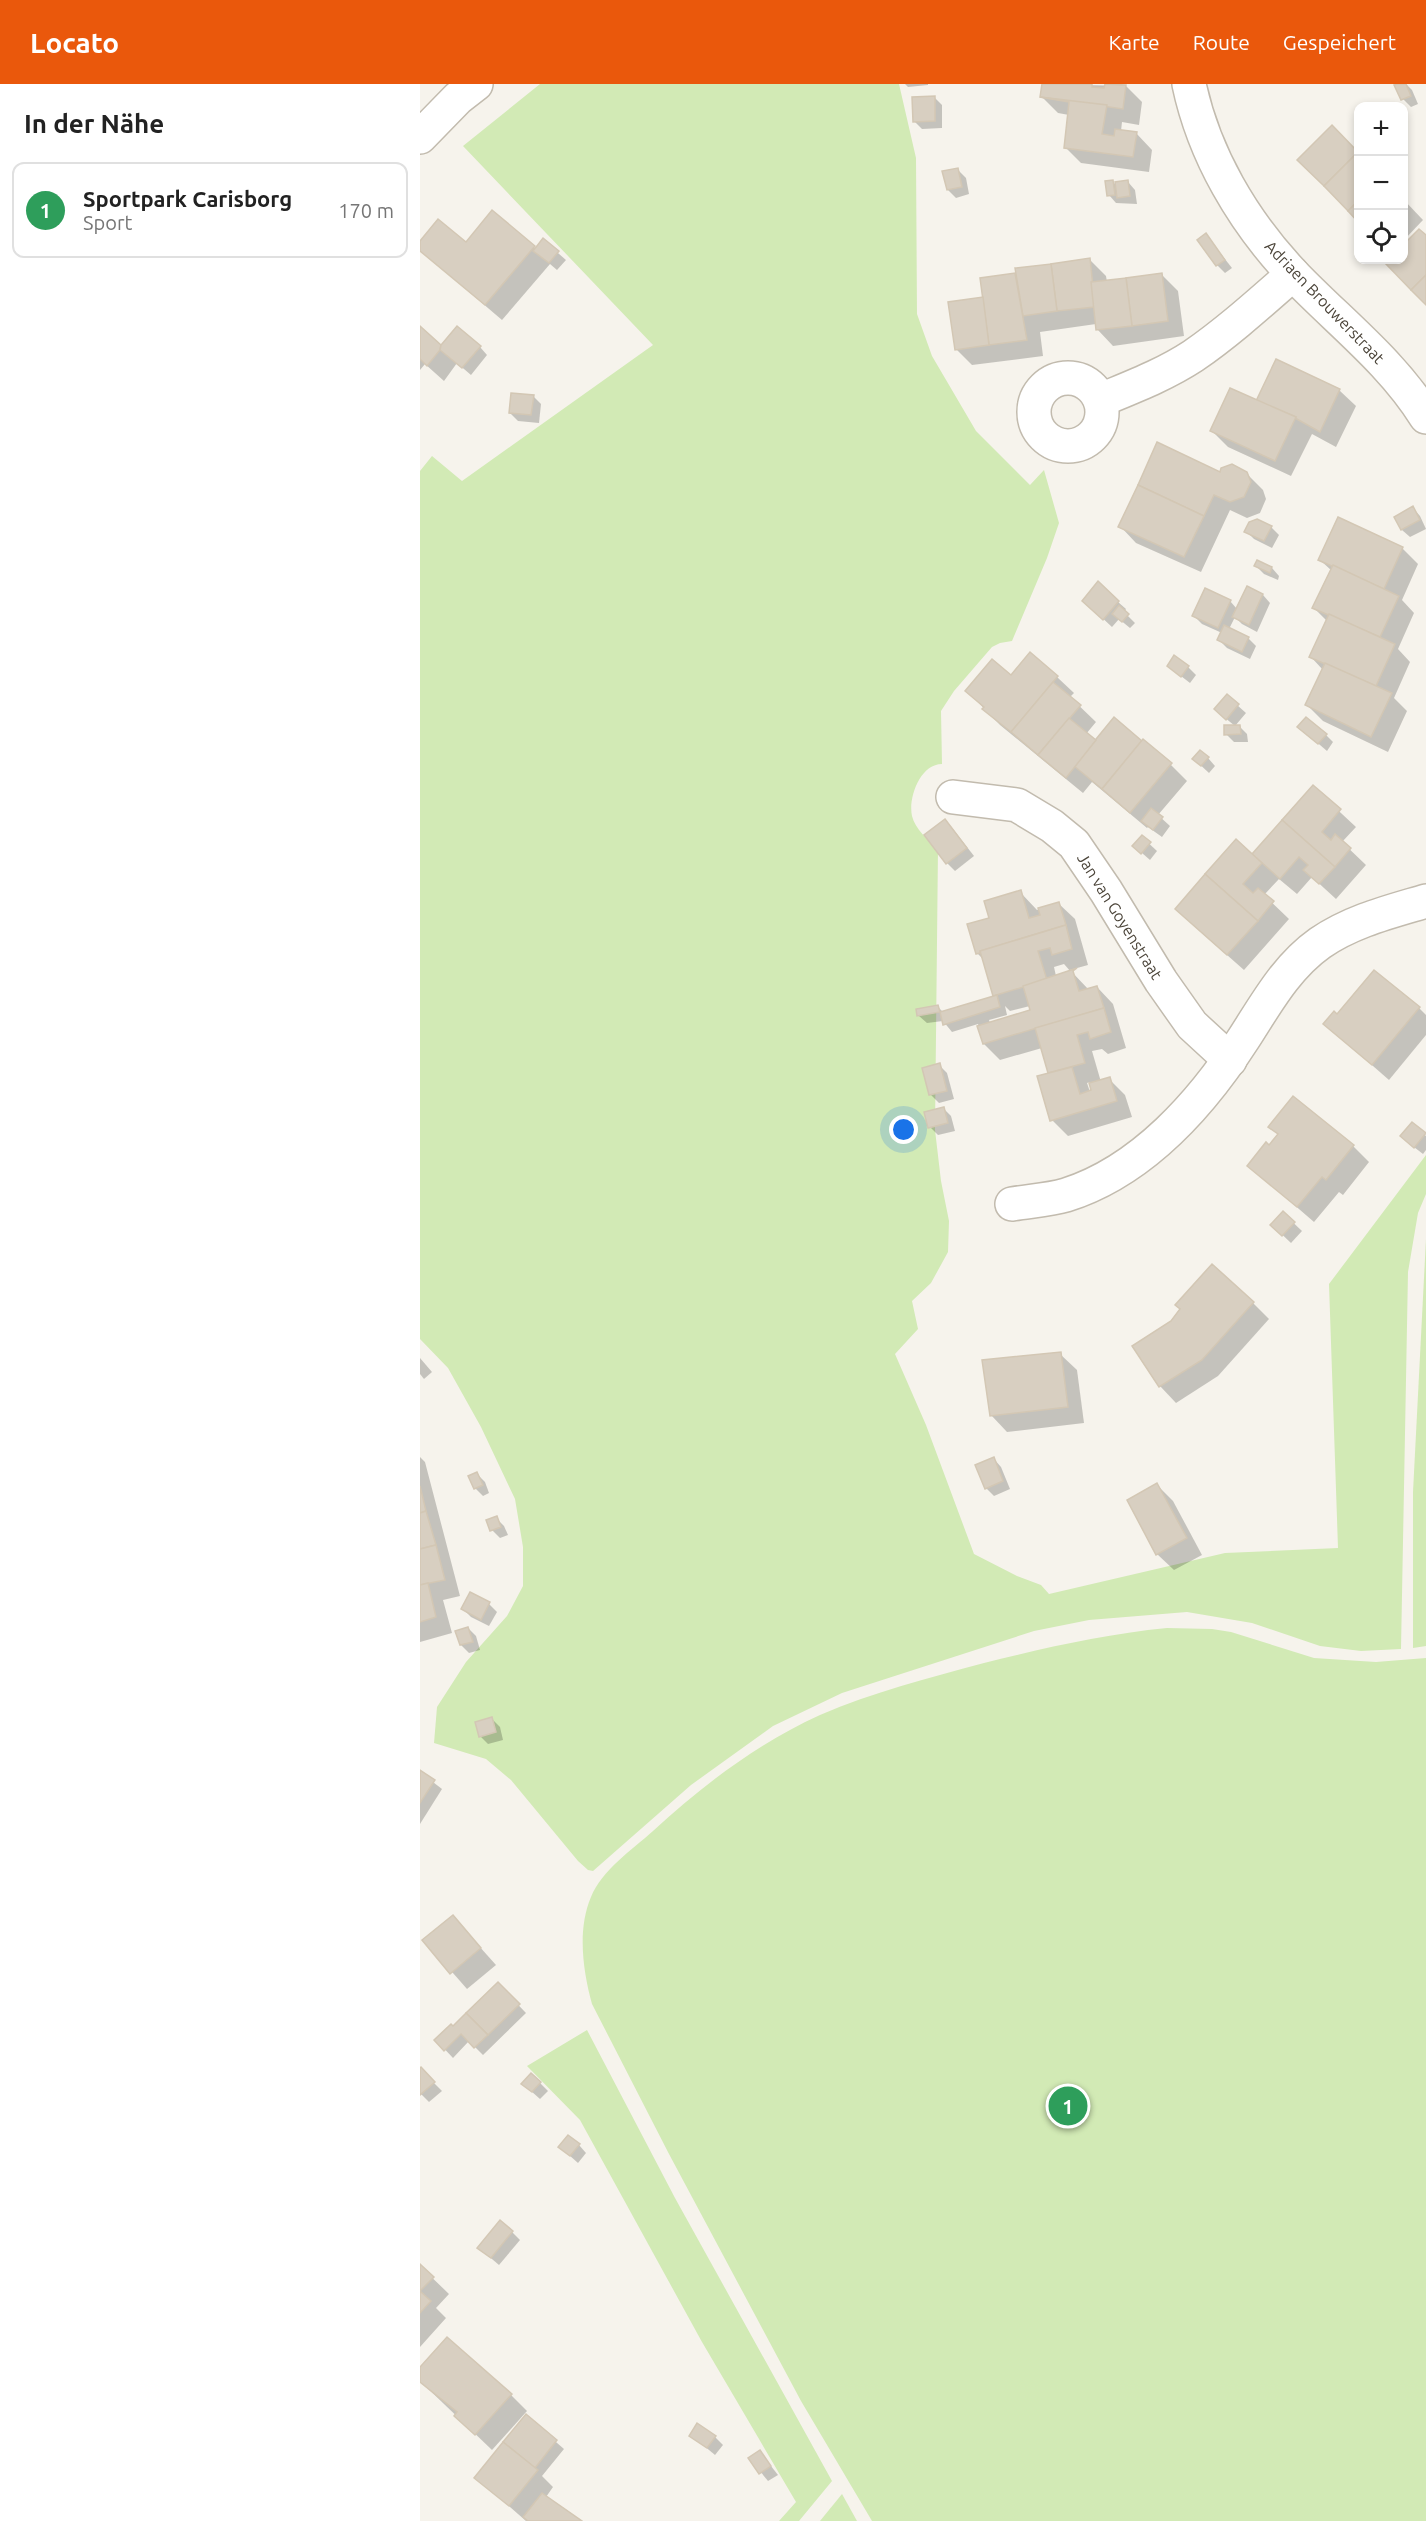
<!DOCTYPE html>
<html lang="de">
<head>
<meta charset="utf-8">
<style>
	:root { --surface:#fff; --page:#f6f6f6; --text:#222; --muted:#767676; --line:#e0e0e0; --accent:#ea580c }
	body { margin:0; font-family:Ubuntu,sans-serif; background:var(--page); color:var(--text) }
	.controls { position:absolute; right:18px; top:18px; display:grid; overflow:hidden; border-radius:12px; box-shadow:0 3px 9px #0003 }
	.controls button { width:54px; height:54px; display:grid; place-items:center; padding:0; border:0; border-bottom:2px solid var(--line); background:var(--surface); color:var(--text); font:30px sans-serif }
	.you { position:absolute; left:484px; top:1046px; width:21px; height:21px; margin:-15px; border:4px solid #fff; border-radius:50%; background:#1a73e8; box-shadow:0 0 0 9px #1a73e833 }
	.badge { display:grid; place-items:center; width:39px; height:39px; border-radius:50%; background:var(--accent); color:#fff; font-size:20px; font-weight:700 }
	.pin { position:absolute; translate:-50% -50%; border:3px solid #fff; box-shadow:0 2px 6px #0006 }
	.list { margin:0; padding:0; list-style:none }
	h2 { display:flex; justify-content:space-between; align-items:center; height:78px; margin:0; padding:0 24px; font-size:26px }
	h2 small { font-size:20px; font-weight:400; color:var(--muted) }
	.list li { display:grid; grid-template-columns:39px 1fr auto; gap:18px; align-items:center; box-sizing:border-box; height:96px; margin:0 12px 12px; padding:0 12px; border:2px solid var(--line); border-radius:12px }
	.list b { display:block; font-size:22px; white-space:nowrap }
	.list p { margin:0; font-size:20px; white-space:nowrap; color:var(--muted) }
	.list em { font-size:20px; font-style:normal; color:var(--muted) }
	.icon { flex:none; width:33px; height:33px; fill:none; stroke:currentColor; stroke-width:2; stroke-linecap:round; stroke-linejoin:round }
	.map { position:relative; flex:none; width:1006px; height:2437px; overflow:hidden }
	header { display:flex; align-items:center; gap:36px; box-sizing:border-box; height:84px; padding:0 30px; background:var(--accent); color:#fff }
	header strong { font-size:28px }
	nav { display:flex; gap:33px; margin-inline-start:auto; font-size:21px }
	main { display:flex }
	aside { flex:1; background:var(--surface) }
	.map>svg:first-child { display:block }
	.green { fill:#d2eab5 }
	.shadow { fill:#0003; fill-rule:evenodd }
	.building { fill:#d8cfc1; stroke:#d3c7b4; stroke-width:1.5 }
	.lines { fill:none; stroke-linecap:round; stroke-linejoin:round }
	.street-casing { stroke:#c2bbae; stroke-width:36 }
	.street { stroke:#fff; stroke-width:33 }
	.labels { text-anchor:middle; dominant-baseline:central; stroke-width:4.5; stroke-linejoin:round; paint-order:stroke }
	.street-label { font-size:16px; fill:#4b4439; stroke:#fff }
</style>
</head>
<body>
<header>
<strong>Locato</strong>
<nav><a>Karte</a><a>Route</a><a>Gespeichert</a></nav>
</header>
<main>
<aside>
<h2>In der Nähe<small></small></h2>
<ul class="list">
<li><span class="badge" style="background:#2e9e5b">1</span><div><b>Sportpark Carisborg</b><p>Sport</p></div><em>170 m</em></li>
</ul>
</aside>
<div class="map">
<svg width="1006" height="2437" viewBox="0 0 1006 2437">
	<rect width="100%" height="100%" fill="#f6f3ec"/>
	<!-- green -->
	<g class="green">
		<path d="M 120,0 L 479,0 L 496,74 L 497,230 L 512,272 L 556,347 L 610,401 L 624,386 L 639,439 L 627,474 L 592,557 L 580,559 L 572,563 L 534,607 L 521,627 L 522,680 C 500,680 488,714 492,732 C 495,745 508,756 518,764 L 515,1046 L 521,1097 L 529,1137 L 528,1168 L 511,1199 L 492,1217 L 498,1245 L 475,1270 L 506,1341 L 554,1470 L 597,1492 L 621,1501 L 629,1510 L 805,1469 L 918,1464 L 909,1200 L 1006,1071 L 1006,1110 L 998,1129 L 988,1188 L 981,1565 L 941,1567 L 900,1562 L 832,1539 L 767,1528 L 669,1536 L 614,1547 L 422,1609 L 353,1642 L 271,1701 L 173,1787 L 168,1786 L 158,1777 L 91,1696 L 66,1675 L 14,1659 L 17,1623 L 46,1578 L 87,1532 L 103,1502 L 103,1463 L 95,1415 L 61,1343 L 28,1284 L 0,1255 L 0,387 L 12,372 L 42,397 L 233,261 L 43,62 Z"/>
		<path d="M 1006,1155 L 1006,1562 L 993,1564 L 993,1408 Z"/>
		<path d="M 747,1544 L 792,1545 L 811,1548 L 894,1574 L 956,1578 L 1006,1574 L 1006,2437 L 452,2437 L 381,2317 L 249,2070 L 172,1920 C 163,1887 157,1846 171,1813 C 182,1786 212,1766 233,1747 C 283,1701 338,1659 400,1631 C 453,1608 509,1594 564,1579 C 624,1564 685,1550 747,1544 Z"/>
		<path d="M 167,1946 L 255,2114 L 412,2397 L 379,2437 L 359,2437 L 376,2418 L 282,2258 L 160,2036 L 107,1982 Z"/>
		<path d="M 422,2410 L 437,2437 L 400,2437 Z"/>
	</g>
	<!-- shadow -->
	<g class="shadow">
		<path d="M 485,0 L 508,0 L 508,1 L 488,3 Z"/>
		<path d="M 623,0 L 706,2 L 722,18 L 719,41 L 702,38 L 701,47 L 716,49 L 732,66 L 729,88 L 661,79 L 645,63 L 649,31 L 638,29 L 622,13 Z"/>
		<path d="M 980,0 L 986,0 L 992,6 L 998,20 L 991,23 L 983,15 L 976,2 Z"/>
		<path d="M 514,13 L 522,21 L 522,44 L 502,45 L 494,37 Z"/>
		<path d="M 912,43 L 938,70 L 938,135 L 879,76 Z"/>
		<path d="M 538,86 L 546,94 L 549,110 L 536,114 L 528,106 Z"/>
		<path d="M 693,98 L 697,102 L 708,98 L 715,106 L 717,120 L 696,119 L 689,111 Z"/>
		<path d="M 984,116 L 1003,136 L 984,156 Z"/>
		<path d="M 73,128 L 116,165 L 123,156 L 146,176 L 137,186 L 130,180 L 82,236 L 0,166 L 0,159 L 46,160 Z"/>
		<path d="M 786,151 L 812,184 L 805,189 L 797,181 Z"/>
		<path d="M 670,176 L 686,192 L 687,198 L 742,191 L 758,207 L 764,252 L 693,262 L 677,245 L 676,240 L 620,248 L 623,272 L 552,281 L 536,265 L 564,214 L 562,195 Z"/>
		<path d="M 0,244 L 22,263 L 60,263 L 67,271 L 51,291 L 37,279 L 24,297 L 5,280 L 0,286 Z"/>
		<path d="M 857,277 L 919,306 L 936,322 L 916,363 L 892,350 L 871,392 L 808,363 L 792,347 L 837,318 Z"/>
		<path d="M 113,312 L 121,320 L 119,339 L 98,337 L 90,329 Z"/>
		<path d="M 826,389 L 843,406 L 846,415 L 840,429 L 827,434 L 810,426 L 781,488 L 716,459 L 700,442 L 801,390 Z"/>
		<path d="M 993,424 L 1000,432 L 1006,445 L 990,453 L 982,446 Z"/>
		<path d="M 851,443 L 859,451 L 852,464 L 834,455 L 826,447 Z"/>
		<path d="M 982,464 L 998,480 L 982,516 L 994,529 L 978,565 L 990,578 L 974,614 L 987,627 L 968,668 L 903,637 L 887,621 L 903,586 L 891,573 L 907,537 L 894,524 L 912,487 L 900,476 Z"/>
		<path d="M 836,482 L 852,484 L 859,492 L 858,496 L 844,490 Z"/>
		<path d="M 843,511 L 850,519 L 837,548 L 822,540 L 815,533 L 809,545 L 828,554 L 836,562 L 830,575 L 807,564 L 799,556 L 802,549 L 782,540 L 774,532 L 810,517 L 817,525 Z"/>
		<path d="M 664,517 L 698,518 L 706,525 L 704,528 L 715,539 L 710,544 L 699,535 L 692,543 Z"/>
		<path d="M 748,582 L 768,583 L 776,591 L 770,599 Z"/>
		<path d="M 591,593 L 637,593 L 654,609 L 650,613 L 676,638 L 666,650 L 675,657 L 751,681 L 767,697 L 738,731 L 750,742 L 742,753 L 728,743 L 727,744 L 672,698 L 663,709 L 580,641 L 547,607 Z"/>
		<path d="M 807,612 L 826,629 L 815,642 L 819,642 L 827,650 L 828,658 L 814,658 L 806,650 L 815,642 L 804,633 Z"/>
		<path d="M 879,643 L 906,651 L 913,658 L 907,667 Z"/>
		<path d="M 788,674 L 795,682 L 789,689 L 774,675 Z"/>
		<path d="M 893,703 L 936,743 L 922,758 L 946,781 L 916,815 L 892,793 L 877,810 L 859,795 L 844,811 L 869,835 L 824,886 L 773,841 Z"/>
		<path d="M 533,745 L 554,772 L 535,787 L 527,779 Z"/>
		<path d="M 722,753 L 737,767 L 730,776 L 714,762 Z"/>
		<path d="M 600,808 L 617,826 L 638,819 L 655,835 L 668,881 L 650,886 L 669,906 L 677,903 L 693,920 L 706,964 L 688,970 L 682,965 L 672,967 L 681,998 L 689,995 L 705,1011 L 712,1033 L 648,1052 L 632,1036 L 630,990 L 622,964 L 580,976 L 564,960 L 558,940 L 532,948 L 523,937 L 507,939 L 499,932 L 518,923 L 524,929 L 576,913 L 564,876 L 557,869 L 571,835 ZM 644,880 L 651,888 L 636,892 L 634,883 ZM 585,922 L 590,927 L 610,922 L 612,927 L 570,939 L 569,936 L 587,931 ZM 670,998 L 673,1007 L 670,1008 L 667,999 Z"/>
		<path d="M 999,924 L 1006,931 L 1006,951 L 969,996 L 905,940 L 917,932 Z"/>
		<path d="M 519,981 L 527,989 L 534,1015 L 519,1019 L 511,1011 L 504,985 Z"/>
		<path d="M 523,1024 L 531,1032 L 535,1047 L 518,1051 L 510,1043 Z"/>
		<path d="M 992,1040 L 1006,1052 L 1006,1066 L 1003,1070 L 990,1060 Z"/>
		<path d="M 850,1043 L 933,1062 L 949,1078 L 923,1111 L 919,1108 L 894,1138 L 829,1082 L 859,1051 Z"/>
		<path d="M 863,1129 L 882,1147 L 871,1159 L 852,1141 Z"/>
		<path d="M 833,1219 L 849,1235 L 798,1292 L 756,1319 L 740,1302 L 714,1263 Z"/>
		<path d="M 640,1270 L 657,1286 L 664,1339 L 587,1348 L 571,1331 Z"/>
		<path d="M 0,1274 L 12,1288 L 4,1295 L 0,1290 Z"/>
		<path d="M 0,1373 L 5,1378 L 40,1512 L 23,1516 L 32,1549 L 0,1558 Z"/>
		<path d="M 574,1375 L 581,1383 L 590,1405 L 574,1412 L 566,1404 Z"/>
		<path d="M 57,1390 L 65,1398 L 69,1409 L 63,1412 L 55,1404 Z"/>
		<path d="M 737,1401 L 753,1417 L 782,1471 L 754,1486 L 737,1470 Z"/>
		<path d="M 76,1434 L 84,1442 L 88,1451 L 80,1454 L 72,1446 Z"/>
		<path d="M 69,1520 L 77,1528 L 69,1542 L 51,1533 L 43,1525 Z"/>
		<path d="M 48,1544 L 56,1552 L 60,1566 L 49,1569 L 41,1561 Z"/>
		<path d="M 72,1635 L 80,1643 L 83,1656 L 68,1660 L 60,1652 Z"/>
		<path d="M 0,1688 L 22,1705 L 0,1740 Z"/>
		<path d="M 33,1833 L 76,1881 L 47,1905 L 4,1856 Z"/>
		<path d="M 78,1900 L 106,1929 L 63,1971 L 49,1957 L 33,1974 L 16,1956 L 33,1944 Z"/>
		<path d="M 0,1985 L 22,2007 L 9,2018 L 0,2009 Z"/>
		<path d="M 120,1999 L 128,2007 L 120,2015 L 111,2007 Z"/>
		<path d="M 159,2061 L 166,2069 L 158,2079 L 140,2063 Z"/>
		<path d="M 92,2148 L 100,2156 L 79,2181 L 59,2164 Z"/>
		<path d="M 0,2182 L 29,2210 L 16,2224 L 26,2234 L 0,2263 Z"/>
		<path d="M 0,2285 L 91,2311 L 107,2327 L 72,2366 L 0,2297 Z"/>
		<path d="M 106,2332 L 144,2365 L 122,2392 L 133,2403 L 126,2413 L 160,2437 L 106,2437 L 57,2394 Z"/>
		<path d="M 271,2351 L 295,2353 L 303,2361 L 295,2371 Z"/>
		<path d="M 340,2368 L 358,2391 L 348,2397 L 330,2375 Z"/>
	</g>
	<!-- building -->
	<g class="building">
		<path d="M 622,0 L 672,0 L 672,3 L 684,4 L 685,0 L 706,1 L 703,25 L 620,13 Z"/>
		<path d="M 977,0 L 986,0 L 991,12 L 981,16 L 974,1 Z"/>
		<path d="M 515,12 L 515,37 L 493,38 L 492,13 Z"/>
		<path d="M 620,13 L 687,21 L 682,50 L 694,52 L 695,45 L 717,48 L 713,73 L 644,64 L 649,18 Z"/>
		<path d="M 912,41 L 938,68 L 904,102 L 877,76 Z"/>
		<path d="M 938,68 L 938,117 L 928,127 L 904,102 Z"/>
		<path d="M 538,84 L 542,103 L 527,106 L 522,87 Z"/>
		<path d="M 693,96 L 695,111 L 687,112 L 685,97 Z"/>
		<path d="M 708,96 L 710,112 L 697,114 L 695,98 Z"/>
		<path d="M 938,117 L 938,138 L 928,127 Z"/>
		<path d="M 72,126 L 115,162 L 65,221 L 0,167 L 0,157 L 18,135 L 46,158 Z"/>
		<path d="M 999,145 L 1006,151 L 1006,191 L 991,206 L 965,179 L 968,176 L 984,176 L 984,160 Z"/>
		<path d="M 786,149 L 805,176 L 796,182 L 777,156 Z"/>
		<path d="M 123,154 L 139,167 L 129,179 L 113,167 Z"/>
		<path d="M 670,174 L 675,223 L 637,227 L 631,180 Z"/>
		<path d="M 631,180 L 637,227 L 603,232 L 595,184 Z"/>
		<path d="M 595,189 L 607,256 L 569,261 L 560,194 Z"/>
		<path d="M 742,189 L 748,237 L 712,242 L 706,194 Z"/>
		<path d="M 1006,191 L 1006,221 L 991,206 Z"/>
		<path d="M 706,194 L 712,242 L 676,246 L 671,198 Z"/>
		<path d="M 563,213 L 569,261 L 535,266 L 528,218 Z"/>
		<path d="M 0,242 L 21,261 L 20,266 L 7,282 L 0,275 Z"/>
		<path d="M 37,242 L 61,262 L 42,284 L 20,266 L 21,261 Z"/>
		<path d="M 856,275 L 920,305 L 900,348 L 875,334 L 876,333 L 836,317 Z"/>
		<path d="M 810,304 L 876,333 L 855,377 L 790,347 Z"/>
		<path d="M 91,309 L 114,311 L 111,331 L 89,329 Z"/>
		<path d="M 737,358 L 800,388 L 801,384 L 812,380 L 827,388 L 831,398 L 824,413 L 810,418 L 794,411 L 784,432 L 718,401 Z"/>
		<path d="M 718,401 L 784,432 L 764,473 L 698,443 Z"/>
		<path d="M 993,422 L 1000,436 L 981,446 L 974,433 Z"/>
		<path d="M 918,433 L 983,463 L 964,505 L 898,476 Z"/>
		<path d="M 837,435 L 852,442 L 844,457 L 824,448 L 829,438 Z"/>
		<path d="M 837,476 L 852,483 L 850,489 L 834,482 Z"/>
		<path d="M 913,481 L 979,512 L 960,553 L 892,524 Z"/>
		<path d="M 678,497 L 699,517 L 683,536 L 662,517 Z"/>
		<path d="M 827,502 L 843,510 L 829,541 L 812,533 Z"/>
		<path d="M 785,504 L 811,516 L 798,544 L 772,532 Z"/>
		<path d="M 699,521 L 709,530 L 702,538 L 692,530 Z"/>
		<path d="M 909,530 L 975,560 L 956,602 L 889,573 Z"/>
		<path d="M 804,541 L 829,553 L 822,568 L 797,556 Z"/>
		<path d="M 610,568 L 638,592 L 591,648 L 562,625 L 564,623 L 545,607 L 572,575 L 591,591 Z"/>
		<path d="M 754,571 L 769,582 L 761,593 L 747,582 Z"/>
		<path d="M 905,579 L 972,609 L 951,653 L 885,621 Z"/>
		<path d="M 633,598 L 661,621 L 618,671 L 591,648 Z"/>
		<path d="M 807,610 L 819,620 L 806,636 L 794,625 Z"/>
		<path d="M 694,633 L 722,657 L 682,705 L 654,682 Z"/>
		<path d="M 886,633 L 907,650 L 898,660 L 877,643 Z"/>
		<path d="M 649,634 L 676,656 L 646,694 L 618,671 Z"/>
		<path d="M 804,641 L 820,641 L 821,650 L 804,651 Z"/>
		<path d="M 723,655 L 752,679 L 710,729 L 682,705 Z"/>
		<path d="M 780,666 L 789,673 L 781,682 L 772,675 Z"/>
		<path d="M 893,701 L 921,725 L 902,748 L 911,756 L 915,750 L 931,764 L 915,783 L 862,736 Z"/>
		<path d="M 731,724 L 743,733 L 733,746 L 721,737 Z"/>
		<path d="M 525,735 L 547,764 L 526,780 L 504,751 Z"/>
		<path d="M 862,736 L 915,783 L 899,800 L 883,786 L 888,781 L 879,773 L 860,795 L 832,770 Z"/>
		<path d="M 722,751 L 731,758 L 721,770 L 712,762 Z"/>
		<path d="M 816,755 L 842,779 L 823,800 L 833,809 L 838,804 L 854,817 L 838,837 L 785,790 Z"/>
		<path d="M 785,790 L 838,837 L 807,871 L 755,825 Z"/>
		<path d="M 601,806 L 609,834 L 620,831 L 618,824 L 639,818 L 646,841 L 560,867 L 560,869 L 556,870 L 547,840 L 569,834 L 564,817 Z"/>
		<path d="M 646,841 L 652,865 L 632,871 L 630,864 L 618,867 L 627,896 L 573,912 L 560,867 Z"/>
		<path d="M 657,884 L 653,887 L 659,907 L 677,902 L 684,924 L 563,960 L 557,942 L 610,926 L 603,902 Z"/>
		<path d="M 954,886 L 1000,923 L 952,981 L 903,940 L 914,927 L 917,930 Z"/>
		<path d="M 577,911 L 580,923 L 523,941 L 520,928 Z"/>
		<path d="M 518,921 L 520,928 L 497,932 L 496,925 Z"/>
		<path d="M 684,924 L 691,948 L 670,955 L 668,948 L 657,951 L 665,979 L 628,989 L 615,944 Z"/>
		<path d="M 520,979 L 527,1007 L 509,1011 L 502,984 Z"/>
		<path d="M 652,983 L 660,1010 L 671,1006 L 669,999 L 690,993 L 697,1017 L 630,1037 L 617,992 Z"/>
		<path d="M 873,1012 L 934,1061 L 906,1096 L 902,1093 L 877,1123 L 827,1082 L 846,1058 L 849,1061 L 858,1050 L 848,1043 Z"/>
		<path d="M 524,1023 L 528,1039 L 508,1044 L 504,1028 Z"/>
		<path d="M 992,1038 L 1006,1049 L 994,1064 L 980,1052 Z"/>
		<path d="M 863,1127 L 875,1138 L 862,1152 L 850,1141 Z"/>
		<path d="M 792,1180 L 834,1218 L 782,1276 L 739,1303 L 712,1262 L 751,1237 L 760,1225 L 755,1221 Z"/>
		<path d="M 641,1268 L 648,1323 L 570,1332 L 562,1276 Z"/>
		<path d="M 574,1373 L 583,1397 L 565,1405 L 555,1381 Z"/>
		<path d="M 57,1388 L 63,1401 L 54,1405 L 48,1392 Z"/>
		<path d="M 737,1399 L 767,1454 L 736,1471 L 707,1416 Z"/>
		<path d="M 0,1402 L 6,1427 L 0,1429 Z"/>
		<path d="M 6,1427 L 16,1461 L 0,1465 L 0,1429 Z"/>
		<path d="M 77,1432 L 81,1443 L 70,1447 L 66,1436 Z"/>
		<path d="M 16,1461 L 25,1496 L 0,1501 L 0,1465 Z"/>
		<path d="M 8,1499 L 16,1533 L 0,1538 L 0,1501 Z"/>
		<path d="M 50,1508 L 70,1518 L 61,1536 L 41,1525 Z"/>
		<path d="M 48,1543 L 53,1558 L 40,1561 L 35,1547 Z"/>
		<path d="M 72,1633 L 76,1648 L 59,1653 L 55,1638 Z"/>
		<path d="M 0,1686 L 15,1696 L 0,1719 Z"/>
		<path d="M 33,1831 L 61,1864 L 30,1890 L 2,1856 Z"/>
		<path d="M 78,1898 L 100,1920 L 68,1951 L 46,1929 Z"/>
		<path d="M 46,1929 L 68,1951 L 54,1964 L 41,1950 L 24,1967 L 14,1956 L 31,1940 L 33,1942 Z"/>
		<path d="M 1,1983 L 15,1998 L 0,2011 L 0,1984 Z"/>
		<path d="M 111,1989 L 121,1998 L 112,2008 L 101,2000 Z"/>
		<path d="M 148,2051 L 160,2060 L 150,2072 L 138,2063 Z"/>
		<path d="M 80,2136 L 93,2147 L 71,2174 L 57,2164 Z"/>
		<path d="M 0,2180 L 14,2193 L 0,2207 L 11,2217 L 0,2229 Z"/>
		<path d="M 27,2253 L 92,2310 L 55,2351 L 34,2332 L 37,2328 L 0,2298 L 0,2283 Z"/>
		<path d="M 106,2330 L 137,2356 L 115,2384 L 83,2358 Z"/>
		<path d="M 277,2339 L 296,2352 L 287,2364 L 269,2352 Z"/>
		<path d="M 83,2358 L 118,2386 L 89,2422 L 54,2394 Z"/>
		<path d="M 340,2366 L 351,2382 L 339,2390 L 328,2374 Z"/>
		<path d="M 122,2409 L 162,2437 L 108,2437 L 103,2433 Z"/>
	</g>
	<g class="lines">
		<defs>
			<g id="street">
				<path d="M 769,0 C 784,71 823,137 873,190 C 918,237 971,277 1006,333"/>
				<path d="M 0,53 L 38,14 L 56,0"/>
				<circle cx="648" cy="328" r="34"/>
				<path d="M 681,316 C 712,303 744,291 773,272 C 808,248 841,218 873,190"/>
				<path d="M 533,713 L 597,721 L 632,742 L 654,760 L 686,807 L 741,897 L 772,941 L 810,976"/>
				<path d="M 592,1120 C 609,1117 629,1116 646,1111 C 722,1087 782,1019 824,954 C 846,920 866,883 900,859 C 932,837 969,828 1006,817"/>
			</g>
		</defs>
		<!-- street casing -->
		<use href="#street" class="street-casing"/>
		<!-- street -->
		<use href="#street" class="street"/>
	</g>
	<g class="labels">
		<!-- street labels -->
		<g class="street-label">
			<text transform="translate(905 218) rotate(46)">Adriaen Brouwerstraat</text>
			<text transform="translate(700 832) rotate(58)">Jan van Goyenstraat</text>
		</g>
	</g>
</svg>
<div class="controls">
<button>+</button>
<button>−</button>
<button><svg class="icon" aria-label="locate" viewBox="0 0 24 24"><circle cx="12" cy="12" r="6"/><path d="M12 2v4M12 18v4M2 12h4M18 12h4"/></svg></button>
</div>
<div class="you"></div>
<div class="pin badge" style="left:648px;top:2022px;background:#2e9e5b">1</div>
</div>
</main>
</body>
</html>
